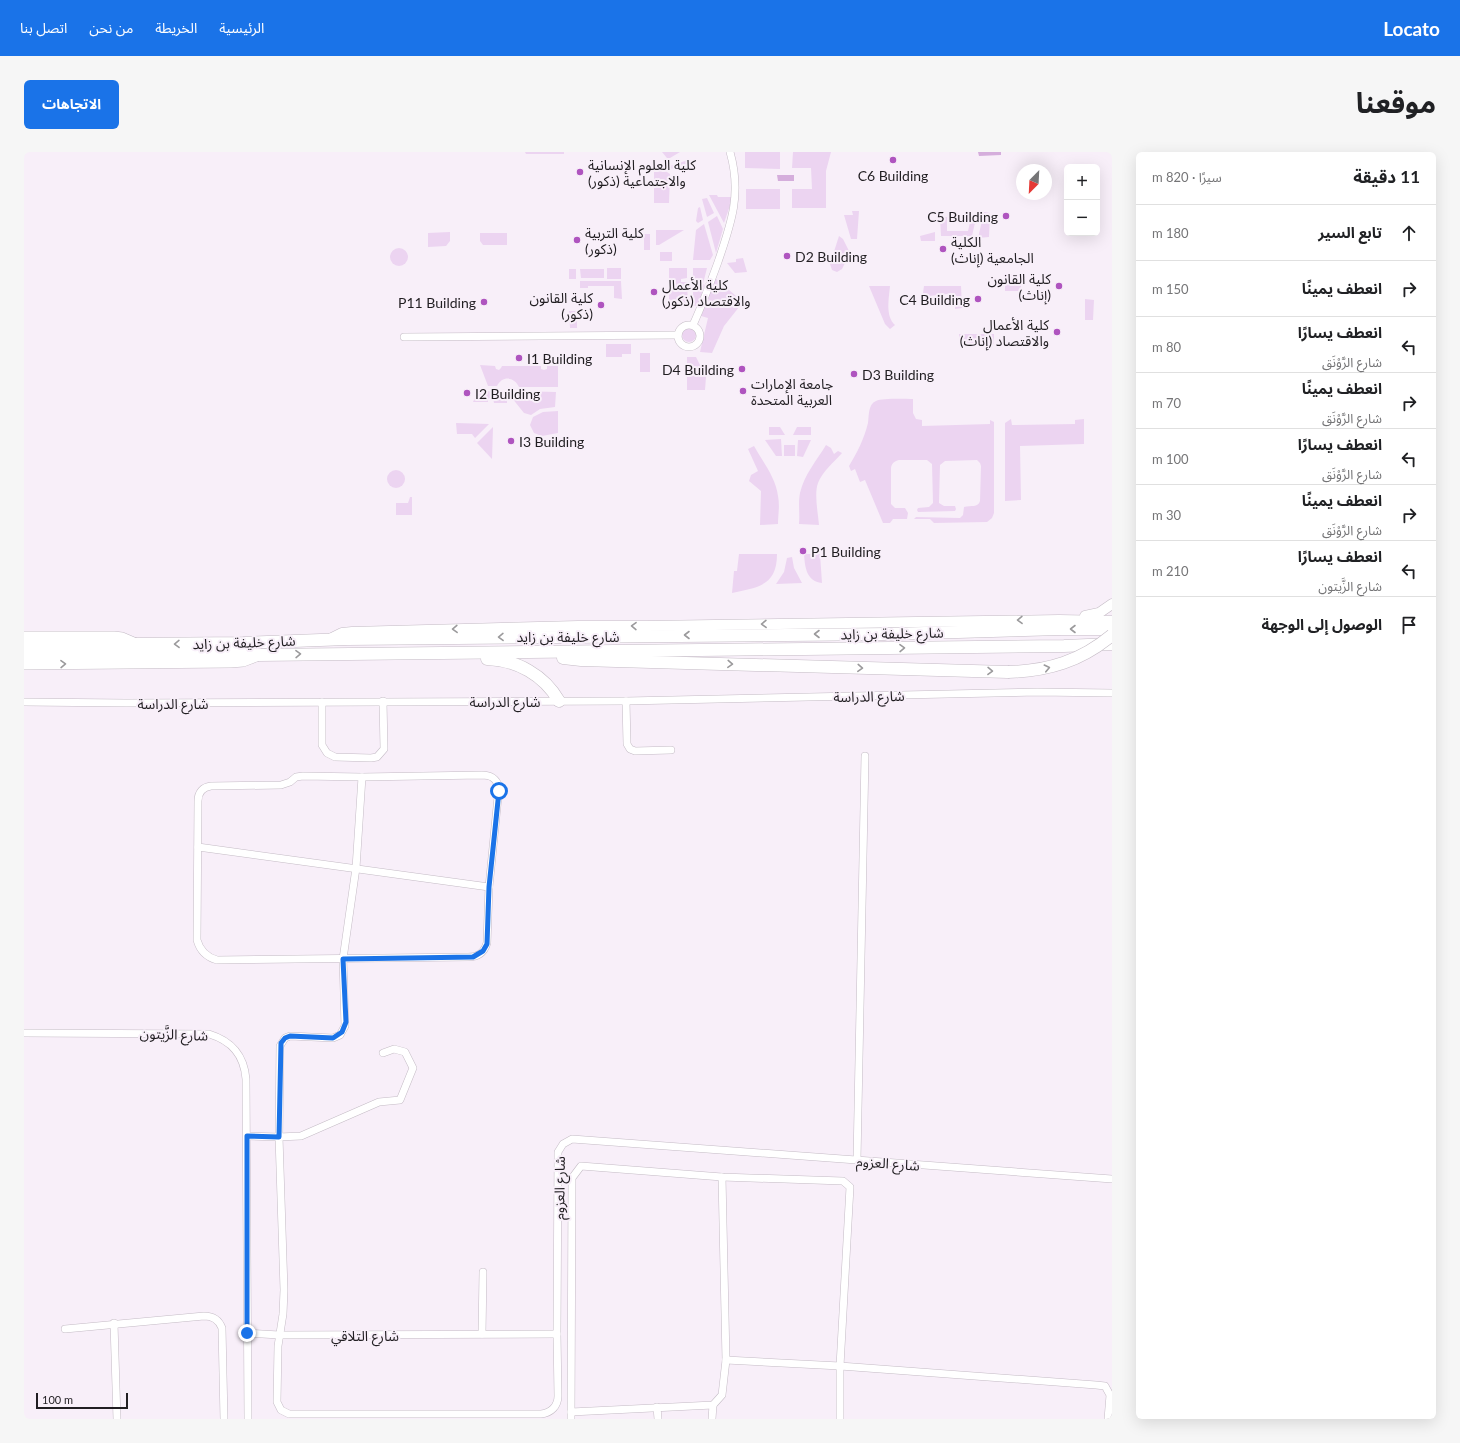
<!DOCTYPE html>
<html lang="ar">
<head>
<meta charset="utf-8">
<style>
	:root { --surface:#fff; --page:#f6f6f6; --text:#202124; --muted:#757577; --line:#e0e0e0; --accent:#1a73e8 }
	body { margin:0; font-family:Lato,"Noto Sans Arabic",sans-serif; background:var(--page); color:var(--text); direction:rtl }
	.controls { position:absolute; right:12px; top:12px; display:grid; overflow:hidden; border-radius:6px; box-shadow:0 4px 16px #0002 }
	.controls button { width:36px; height:36px; display:grid; place-items:center; padding:0; border:0; border-bottom:1px solid var(--line); background:var(--surface); color:var(--text); font:20px sans-serif }
	.compass { position:absolute; left:992px; top:12px; width:36px; height:36px; border-radius:50%; background:var(--surface); box-shadow:0 4px 16px #0002; rotate:204deg }
	.scale { position:absolute; left:12px; bottom:10px; width:92px; box-sizing:border-box; padding-left:4px; border:2px solid #211e22; border-top:0; font-size:11px; line-height:14px; white-space:nowrap; color:#211e22; -webkit-text-stroke:3px #f8eff9; paint-order:stroke }
	.stop { position:absolute; width:12px; height:12px; margin:-9px; border:3px solid #1a73e8; border-radius:50%; background:#fff }
	.stop.end { background:#1a73e8; border-color:#fff; box-shadow:0 1px 4px #0008 }
	.list { margin:0; padding:0; list-style:none }
	h2 { display:flex; justify-content:space-between; align-items:center; height:52px; margin:0; padding:0 16px; font-size:17px }
	h2 small { font-size:13px; font-weight:400; color:var(--muted) }
	.list li { display:grid; grid-template-columns:26px 1fr auto; gap:12px; align-items:center; box-sizing:border-box; height:56px; padding:0 16px; border-top:1px solid var(--line) }
	.list b { display:block; font-size:15px; white-space:nowrap }
	.list p { margin:0; font-size:13px; white-space:nowrap; color:var(--muted) }
	.list em { font-size:13px; font-style:normal; color:var(--muted) }
	.icon { flex:none; width:22px; height:22px; fill:none; stroke:currentColor; stroke-width:2; stroke-linecap:round; stroke-linejoin:round }
	.map { position:relative; flex:none; width:1088px; height:1267px; overflow:hidden; direction:ltr; border-radius:6px }
	header { display:flex; align-items:center; gap:24px; box-sizing:border-box; height:56px; padding:0 20px; background:var(--accent); color:#fff }
	header strong { font-size:19px }
	nav { display:flex; gap:22px; margin-inline-start:auto; font-size:14px }
	.intro { display:flex; align-items:center; justify-content:space-between; box-sizing:border-box; height:96px; padding:0 24px }
	h1 { margin:0; font-size:28px }
	.button { padding:10px 18px; border-radius:6px; background:var(--accent); color:#fff; font-size:14px; font-weight:700 }
	main { display:flex; gap:24px; padding:0 24px }
	aside { flex:1; background:var(--surface); border-radius:6px; box-shadow:0 4px 16px #0002 }
	.map>svg:first-child { display:block }
	.green { fill:#ecd4f1 }
	.water { fill:#d5aedc }
	.lines { fill:none; stroke-linecap:round; stroke-linejoin:round }
	.street-casing { stroke:#c4bbc5; stroke-width:8 }
	.secondary-casing { stroke:#c4bbc5; stroke-width:11 }
	.primary-casing { stroke:#c4bbc5; stroke-width:12 }
	.highway-casing { stroke:#c4bbc5; stroke-width:13 }
	.street { stroke:#fff; stroke-width:7 }
	.secondary { stroke:#fff; stroke-width:10 }
	.primary { stroke:#fff; stroke-width:11 }
	.highway { stroke:#fff; stroke-width:12 }
	.highway-bridge-casing { stroke:#c4bbc5; stroke-width:13; stroke-linecap:butt }
	.highway-bridge { stroke:#fff; stroke-width:12 }
	.oneway { stroke:#9b9a9c }
	.route { stroke:#1a73e8; stroke-width:5 }
	.poi-dot { fill:#af54bf; stroke:#f8eff9; stroke-width:1.5 }
	.labels { text-anchor:middle; dominant-baseline:central; stroke-width:4; stroke-linejoin:round; paint-order:stroke }
	.poi-label { font-size:14px; fill:#211e22; stroke:#f8eff9; text-anchor:start }
	.street-label { font-size:14px; fill:#211e22; stroke:#f8eff9 }
</style>
</head>
<body>
<header>
<strong>Locato</strong>
<nav><a>الرئيسية</a><a>الخريطة</a><a>من نحن</a><a>اتصل بنا</a></nav>
</header>
<div class="intro"><h1>موقعنا</h1><a class="button">الاتجاهات</a></div>
<main>
<aside>
<h2>11 دقيقة<small>سيرًا · 820 m</small></h2>
<ul class="list">
<li><svg class="icon" aria-label="ahead" viewBox="0 0 24 24"><path d="M12 20V5M6 11l6-6 6 6"/></svg><div><b>تابع السير</b></div><em>180 m</em></li>
<li><svg class="icon" aria-label="right" viewBox="0 0 24 24"><path d="M7 20v-9h11M14 6l5 5-5 5"/></svg><div><b>انعطف يمينًا</b></div><em>150 m</em></li>
<li><svg class="icon" aria-label="left" viewBox="0 0 24 24"><path d="M17 20v-9H6M10 6l-5 5 5 5"/></svg><div><b>انعطف يسارًا</b><p>شارع الرَّوْنَق</p></div><em>80 m</em></li>
<li><svg class="icon" aria-label="right" viewBox="0 0 24 24"><path d="M7 20v-9h11M14 6l5 5-5 5"/></svg><div><b>انعطف يمينًا</b><p>شارع الرَّوْنَق</p></div><em>70 m</em></li>
<li><svg class="icon" aria-label="left" viewBox="0 0 24 24"><path d="M17 20v-9H6M10 6l-5 5 5 5"/></svg><div><b>انعطف يسارًا</b><p>شارع الرَّوْنَق</p></div><em>100 m</em></li>
<li><svg class="icon" aria-label="right" viewBox="0 0 24 24"><path d="M7 20v-9h11M14 6l5 5-5 5"/></svg><div><b>انعطف يمينًا</b><p>شارع الرَّوْنَق</p></div><em>30 m</em></li>
<li><svg class="icon" aria-label="left" viewBox="0 0 24 24"><path d="M17 20v-9H6M10 6l-5 5 5 5"/></svg><div><b>انعطف يسارًا</b><p>شارع الزَّيتون</p></div><em>210 m</em></li>
<li><svg class="icon" aria-label="arrive" viewBox="0 0 24 24"><path d="M6 21V4h12l-3 4 3 4H6"/></svg><div><b>الوصول إلى الوجهة</b></div></li>
</ul>
</aside>
<div class="map">
<svg width="1088" height="1267" viewBox="0 0 1088 1267">
	<rect width="100%" height="100%" fill="#f8eff9"/>
	<!-- green -->
	<g class="green">
		<path d="M 501,0 L 540,0 L 540,2 L 502,2 Z"/>
		<path d="M 638,0 L 656,0 L 646,6 L 643,6 Z"/>
		<path d="M 721,0 L 756,0 L 756,17 L 721,16 Z"/>
		<path d="M 769,0 L 807,0 L 802,19 L 802,56 L 768,56 L 768,37 L 788,37 L 787,16 L 768,16 Z"/>
		<path d="M 664,8 L 665,11 L 647,17 L 646,14 Z"/>
		<path d="M 640,18 L 646,22 L 645,51 L 630,51 L 630,20 Z"/>
		<rect x="722" y="37" width="34" height="20"/>
		<path d="M 685,43 L 693,43 L 694,45 L 709,45 L 700,71 Z"/>
		<path d="M 683,46 L 690,61 L 683,65 L 678,47 Z"/>
		<path d="M 676,55 L 679,68 L 674,71 L 672,69 L 674,56 Z"/>
		<path d="M 828,59 L 835,59 L 833,87 L 827,87 L 820,63 L 829,63 Z"/>
		<path d="M 960,60 L 966,61 L 965,85 L 954,86 Z"/>
		<path d="M 948,62 L 953,62 L 948,84 L 917,84 L 916,65 L 923,65 L 923,79 L 944,79 Z"/>
		<path d="M 693,64 L 699,77 L 692,101 L 684,70 Z"/>
		<path d="M 680,72 L 689,103 L 686,108 L 669,108 L 672,78 Z"/>
		<path d="M 632,78 L 660,78 L 635,93 L 632,93 Z"/>
		<path d="M 426,80 L 426,89 L 422,94 L 404,95 L 404,81 Z"/>
		<path d="M 911,80 L 911,89 L 897,89 L 896,84 Z"/>
		<path d="M 456,81 L 483,81 L 483,93 L 459,93 L 456,89 Z"/>
		<rect x="620" y="82" width="6" height="16"/>
		<path d="M 815,84 L 819,87 L 826,101 L 818,117 L 813,120 L 808,118 L 806,112 Z"/>
		<circle cx="375" cy="105" r="9"/>
		<rect x="636" y="100" width="12" height="9"/>
		<path d="M 719,106 L 723,120 L 711,121 L 703,111 L 712,110 L 712,107 Z"/>
		<rect x="583" y="116" width="14" height="11"/>
		<path d="M 645,116 L 663,116 L 663,126 L 657,127 L 657,130 L 663,130 L 664,154 L 645,154 Z"/>
		<path d="M 669,116 L 683,116 L 679,132 L 681,133 L 674,154 L 669,154 Z"/>
		<rect x="545" y="117" width="7" height="10"/>
		<path d="M 556,117 L 580,117 L 580,126 L 557,126 Z"/>
		<rect x="981" y="122" width="16" height="17"/>
		<path d="M 691,126 L 719,150 L 700,174 L 688,201 L 676,200 L 684,166 L 677,164 Z"/>
		<path d="M 556,129 L 597,129 L 598,147 L 590,146 L 590,134 L 564,134 L 564,136 L 556,136 Z"/>
		<path d="M 845,134 L 866,134 C 865,146 861,164 871,173 L 866,177 L 861,172 Z"/>
		<path d="M 900,134 L 937,134 L 938,156 L 931,157 L 931,141 L 905,144 L 900,154 L 897,154 Z"/>
		<path d="M 1061,147 L 1070,148 L 1069,168 L 1061,168 Z"/>
		<path d="M 545,159 L 553,159 L 553,176 L 546,176 Z"/>
		<circle cx="665" cy="183" r="7"/>
		<rect x="935" y="182" width="35" height="10"/>
		<path d="M 582,192 L 607,192 L 607,202 L 598,202 L 598,205 L 582,205 Z"/>
		<rect x="616" y="201" width="10" height="19"/>
		<path d="M 663,205 L 672,205 L 682,225 L 681,238 L 663,238 Z"/>
		<path d="M 456,213 L 471,214 L 472,217 L 475,218 L 477,216 L 478,214 L 517,214 L 517,217 L 520,218 L 523,217 L 523,214 L 534,214 L 534,235 L 495,235 C 490,224 478,224 473,234 L 464,234 Z"/>
		<path d="M 462,239 C 470,239 477,242 483,248 L 483,251 L 470,251 L 469,246 L 466,246 L 464,247 L 464,250 L 449,250 L 453,242 Z"/>
		<path d="M 492,239 L 532,240 L 531,255 L 516,257 L 507,263 L 500,261 L 488,246 Z"/>
		<path d="M 889,247 L 889,261 L 892,267 L 898,268 L 898,274 L 966,272 L 966,268 L 970,270 L 970,361 L 968,366 L 963,370 L 910,371 L 906,367 L 890,367 L 892,365 L 936,366 L 939,363 L 940,355 C 947,353 954,356 956,349 L 957,314 L 956,311 L 953,308 L 921,309 L 916,313 L 915,351 L 920,354 L 931,354 L 932,357 L 931,359 L 894,360 L 893,358 L 894,356 L 905,355 L 909,351 L 908,312 L 903,308 L 875,308 C 870,309 867,312 867,317 L 867,352 L 871,356 L 881,356 L 884,361 L 883,367 L 869,367 L 866,371 L 859,371 L 841,328 L 836,330 L 831,317 L 827,319 L 825,314 C 833,301 840,287 844,271 C 845,264 844,252 852,249 C 858,246 881,247 889,247 Z"/>
		<path d="M 534,259 L 534,281 L 518,284 L 510,281 L 506,273 L 509,265 L 519,260 Z"/>
		<path d="M 987,267 L 988,273 L 1051,272 L 1051,268 L 1060,267 L 1060,292 L 996,294 L 997,348 L 981,349 L 981,271 Z"/>
		<path d="M 432,271 L 465,272 L 451,286 L 448,282 L 433,282 Z"/>
		<path d="M 469,275 L 468,307 L 453,291 Z"/>
		<path d="M 745,275 L 756,275 L 761,283 L 745,283 Z"/>
		<path d="M 773,275 L 787,275 L 787,283 L 769,283 Z"/>
		<path d="M 757,287 L 758,304 L 752,304 L 741,288 Z"/>
		<path d="M 774,288 L 787,288 L 779,305 L 773,304 Z"/>
		<rect x="760" y="293" width="11" height="11"/>
		<path d="M 802,293 L 807,296 L 810,302 L 814,299 L 818,301 C 810,310 798,320 794,331 C 790,342 794,361 795,373 L 775,372 C 776,362 774,351 776,341 C 780,323 793,308 802,293 Z"/>
		<path d="M 730,294 C 739,310 752,326 754,344 C 756,354 754,363 754,372 L 736,373 L 737,339 L 725,329 L 727,323 L 734,319 L 724,297 Z"/>
		<circle cx="372" cy="327" r="9"/>
		<path d="M 386,345 L 388,345 L 388,363 L 372,363 L 372,351 L 384,351 Z"/>
		<path d="M 715,402 L 753,402 C 753,434 734,435 708,441 L 710,419 L 713,419 Z"/>
		<path d="M 780,402 L 796,402 L 798,431 C 782,429 781,415 780,402 Z"/>
		<path d="M 768,405 L 770,416 L 778,431 L 752,432 L 760,420 L 763,406 Z"/>
	</g>
	<!-- water -->
	<g class="water">
		<path d="M 954,0 L 977,0 L 977,3 L 955,4 Z"/>
		<path d="M 753,23 L 770,23 L 770,29 L 754,29 Z"/>
	</g>
	<g class="lines">
		<defs>
			<g id="street">
				<path d="M 669,173 C 678,153 686,132 694,110 C 707,72 718,42 706,0"/>
				<circle cx="665" cy="184" r="11"/>
				<path d="M 380,185 L 654,183"/>
				<path d="M 602,549 L 603,592 L 606,597 L 611,599 L 647,598"/>
				<path d="M 0,550 L 102,551 L 602,549 L 1013,540 L 1088,541"/>
				<path d="M 298,550 L 298,593 L 303,601 L 311,605 L 347,606 L 353,605 L 360,597 L 359,549"/>
				<path d="M 458,623 C 467,623 472,626 475,635 L 465,735 L 463,791 C 460,801 454,805 444,805 L 193,808 C 182,805 176,799 173,788 L 174,649 C 174,640 179,635 187,634 L 257,633 L 266,630 L 272,625 L 279,624 L 338,625 Z"/>
				<path d="M 174,695 L 465,735"/>
				<path d="M 0,881 L 185,882 C 208,889 220,903 222,927 L 224,1267"/>
				<path d="M 359,901 L 370,897 L 381,900 L 389,916 L 376,948 L 355,950 L 277,984 L 255,985 L 260,1138 L 259,1162 L 254,1194 L 253,1250 L 257,1258 L 265,1262 L 517,1262 C 527,1261 534,1254 534,1244 L 533,1182 L 534,1000 L 539,992 L 548,987 L 1088,1027"/>
				<path d="M 223,984 L 255,985 L 256,894 L 261,886 L 266,884 L 309,886 L 316,883 L 321,874 L 319,807 L 332,716 L 338,625"/>
				<path d="M 833,1008 L 841,604"/>
				<path d="M 90,1171 L 93,1267"/>
				<path d="M 41,1177 L 180,1164 C 189,1164 195,1168 198,1176 L 200,1267"/>
				<path d="M 223,1181 L 255,1183 L 533,1182"/>
				<path d="M 458,1182 L 459,1120"/>
				<path d="M 702,1208 L 816,1214 L 1072,1233 L 1081,1234 L 1086,1243 L 1084,1267"/>
				<path d="M 633,1255 L 634,1267"/>
				<path d="M 547,1260 L 689,1253 L 698,1243 L 702,1208 L 698,1025"/>
				<path d="M 547,1267 L 548,1026 L 557,1014 L 698,1025 L 819,1029 L 826,1035 L 816,1214 L 816,1267"/>
				<path d="M 688,1267 L 689,1253"/>
			</g>
			<g id="secondary">
				<path d="M 1061,464 L 1075,461 L 1088,452"/>
				<path d="M 306,487 L 318,481 L 328,480 L 554,474 L 623,474 L 1035,468 L 1088,469"/>
			</g>
			<g id="primary">
				<path d="M 0,485 L 90,485 L 98,486 L 112,492"/>
				<path d="M 0,512 L 207,510 L 219,509 L 232,504"/>
			</g>
			<g id="highway">
				<path d="M 0,493 L 219,491 L 323,487 L 866,482 L 1037,477 L 1088,477"/>
				<path d="M 0,503 L 235,503 L 1040,494 L 1088,492"/>
				<path d="M 539,506 L 557,508 L 984,520"/>
				<path d="M 463,507 C 493,508 520,523 535,549"/>
			</g>
		</defs>
		<!-- street casing -->
		<use href="#street" class="street-casing"/>
		<!-- secondary casing -->
		<use href="#secondary" class="secondary-casing"/>
		<!-- primary casing -->
		<use href="#primary" class="primary-casing"/>
		<!-- highway casing -->
		<use href="#highway" class="highway-casing"/>
		<!-- street -->
		<use href="#street" class="street"/>
		<!-- secondary -->
		<use href="#secondary" class="secondary"/>
		<!-- primary -->
		<use href="#primary" class="primary"/>
		<!-- highway -->
		<use href="#highway" class="highway"/>
		<defs>
			<path id="highway-bridge" d="M 984,520 C 1024,519 1057,509 1088,483"/>
		</defs>
		<!-- highway-bridge casing -->
		<use href="#highway-bridge" class="highway-bridge-casing"/>
		<!-- highway-bridge -->
		<use href="#highway-bridge" class="highway-bridge"/>
	</g>
	<!-- one-way arrows -->
	<defs><path id="oneway-chevron" d="M-2-3.5L2.5 0L-2 3.5" fill="none" stroke-width="1.6" stroke-linecap="round" stroke-linejoin="round"/></defs>
	<g class="oneway">
		<use href="#oneway-chevron" transform="translate(996 468) rotate(179)"/>
		<use href="#oneway-chevron" transform="translate(740 472) rotate(179)"/>
		<use href="#oneway-chevron" transform="translate(610 474) rotate(-179)"/>
		<use href="#oneway-chevron" transform="translate(431 477) rotate(178)"/>
		<use href="#oneway-chevron" transform="translate(1049 477) rotate(-180)"/>
		<use href="#oneway-chevron" transform="translate(793 482) rotate(180)"/>
		<use href="#oneway-chevron" transform="translate(663 483) rotate(180)"/>
		<use href="#oneway-chevron" transform="translate(477 485) rotate(179)"/>
		<use href="#oneway-chevron" transform="translate(153 492) rotate(179)"/>
		<use href="#oneway-chevron" transform="translate(878 496) rotate(-1)"/>
		<use href="#oneway-chevron" transform="translate(274 502) rotate(-1)"/>
		<use href="#oneway-chevron" transform="translate(39 512) rotate(-1)"/>
		<use href="#oneway-chevron" transform="translate(706 512) rotate(3)"/>
		<use href="#oneway-chevron" transform="translate(836 516) rotate(3)"/>
		<use href="#oneway-chevron" transform="translate(1023 516) rotate(-13)"/>
		<use href="#oneway-chevron" transform="translate(966 519) rotate(1)"/>
	</g>
	<g class="lines">
		<!-- route -->
		<path class="route" d="M 223,1181 L 223,984 L 255,985 L 257,891 L 261,886 L 266,884 L 309,886 L 318,880 L 322,870 L 319,807 L 449,805 L 459,799 L 463,792 L 465,735 L 475,639"/>
	</g>
	<!-- markers -->
	<g class="poi-dot">
		<circle cx="869" cy="8" r="4"/>
		<circle cx="556" cy="20" r="4"/>
		<circle cx="982" cy="64" r="4"/>
		<circle cx="553" cy="88" r="4"/>
		<circle cx="919" cy="97" r="4"/>
		<circle cx="763" cy="104" r="4"/>
		<circle cx="1035" cy="134" r="4"/>
		<circle cx="630" cy="140" r="4"/>
		<circle cx="954" cy="147" r="4"/>
		<circle cx="460" cy="150" r="4"/>
		<circle cx="577" cy="153" r="4"/>
		<circle cx="1033" cy="180" r="4"/>
		<circle cx="495" cy="206" r="4"/>
		<circle cx="718" cy="217" r="4"/>
		<circle cx="830" cy="222" r="4"/>
		<circle cx="719" cy="239" r="4"/>
		<circle cx="443" cy="241" r="4"/>
		<circle cx="487" cy="289" r="4"/>
		<circle cx="779" cy="399" r="4"/>
	</g>
	<g class="labels">
		<!-- poi labels -->
		<g class="poi-label">
			<text x="564" y="12">كلية العلوم الإنسانية<tspan x="564" dy="16">والاجتماعية (ذكور)</tspan></text>
			<text x="869" y="23" text-anchor="middle">C6 Building</text>
			<text x="974" y="64" text-anchor="end">C5 Building</text>
			<text x="561" y="80">كلية التربية<tspan x="561" dy="16">(ذكور)</tspan></text>
			<text x="927" y="89">الكلية<tspan x="927" dy="16">الجامعية (إناث)</tspan></text>
			<text x="771" y="104">D2 Building</text>
			<text x="1027" y="126" text-anchor="end">كلية القانون<tspan x="1027" dy="16">(إناث)</tspan></text>
			<text x="638" y="132">كلية الأعمال<tspan x="638" dy="16">والاقتصاد (ذكور)</tspan></text>
			<text x="569" y="145" text-anchor="end">كلية القانون<tspan x="569" dy="16">(ذكور)</tspan></text>
			<text x="946" y="147" text-anchor="end">C4 Building</text>
			<text x="452" y="150" text-anchor="end">P11 Building</text>
			<text x="1025" y="172" text-anchor="end">كلية الأعمال<tspan x="1025" dy="16">والاقتصاد (إناث)</tspan></text>
			<text x="503" y="206">I1 Building</text>
			<text x="710" y="217" text-anchor="end">D4 Building</text>
			<text x="838" y="222">D3 Building</text>
			<text x="727" y="231">جامعة الإمارات<tspan x="727" dy="16">العربية المتحدة</tspan></text>
			<text x="451" y="241">I2 Building</text>
			<text x="495" y="289">I3 Building</text>
			<text x="787" y="399">P1 Building</text>
		</g>
		<!-- street labels -->
		<g class="street-label">
			<text transform="translate(868 481) rotate(-1)">شارع خليفة بن زايد</text>
			<text x="544" y="484">شارع خليفة بن زايد</text>
			<text transform="translate(220 490) rotate(-2)">شارع خليفة بن زايد</text>
			<text transform="translate(845 544) rotate(-1)">شارع الدراسة</text>
			<text x="481" y="549">شارع الدراسة</text>
			<text x="149" y="551">شارع الدراسة</text>
			<text transform="translate(150 882) rotate(2)">شارع الزَّيتون</text>
			<text transform="translate(864 1011) rotate(4)">شارع العزوم</text>
			<text transform="translate(535 1036) rotate(-89)">شارع العزوم</text>
			<text x="341" y="1183">شارع التلاقي</text>
		</g>
	</g>
</svg>
<div class="controls">
<button>+</button>
<button>−</button>
</div>
<svg class="compass" viewBox="-18 -18 36 36"><path d="M0-13l5 13h-10z" fill="#e53935"/><path d="M0 13l5-13h-10z" fill="#757577"/></svg>
<div class="scale">100 m</div>
<div class="stop" style="left:475px;top:639px"></div>
<div class="stop end" style="left:223px;top:1181px"></div>
</div>
</main>
</body>
</html>
